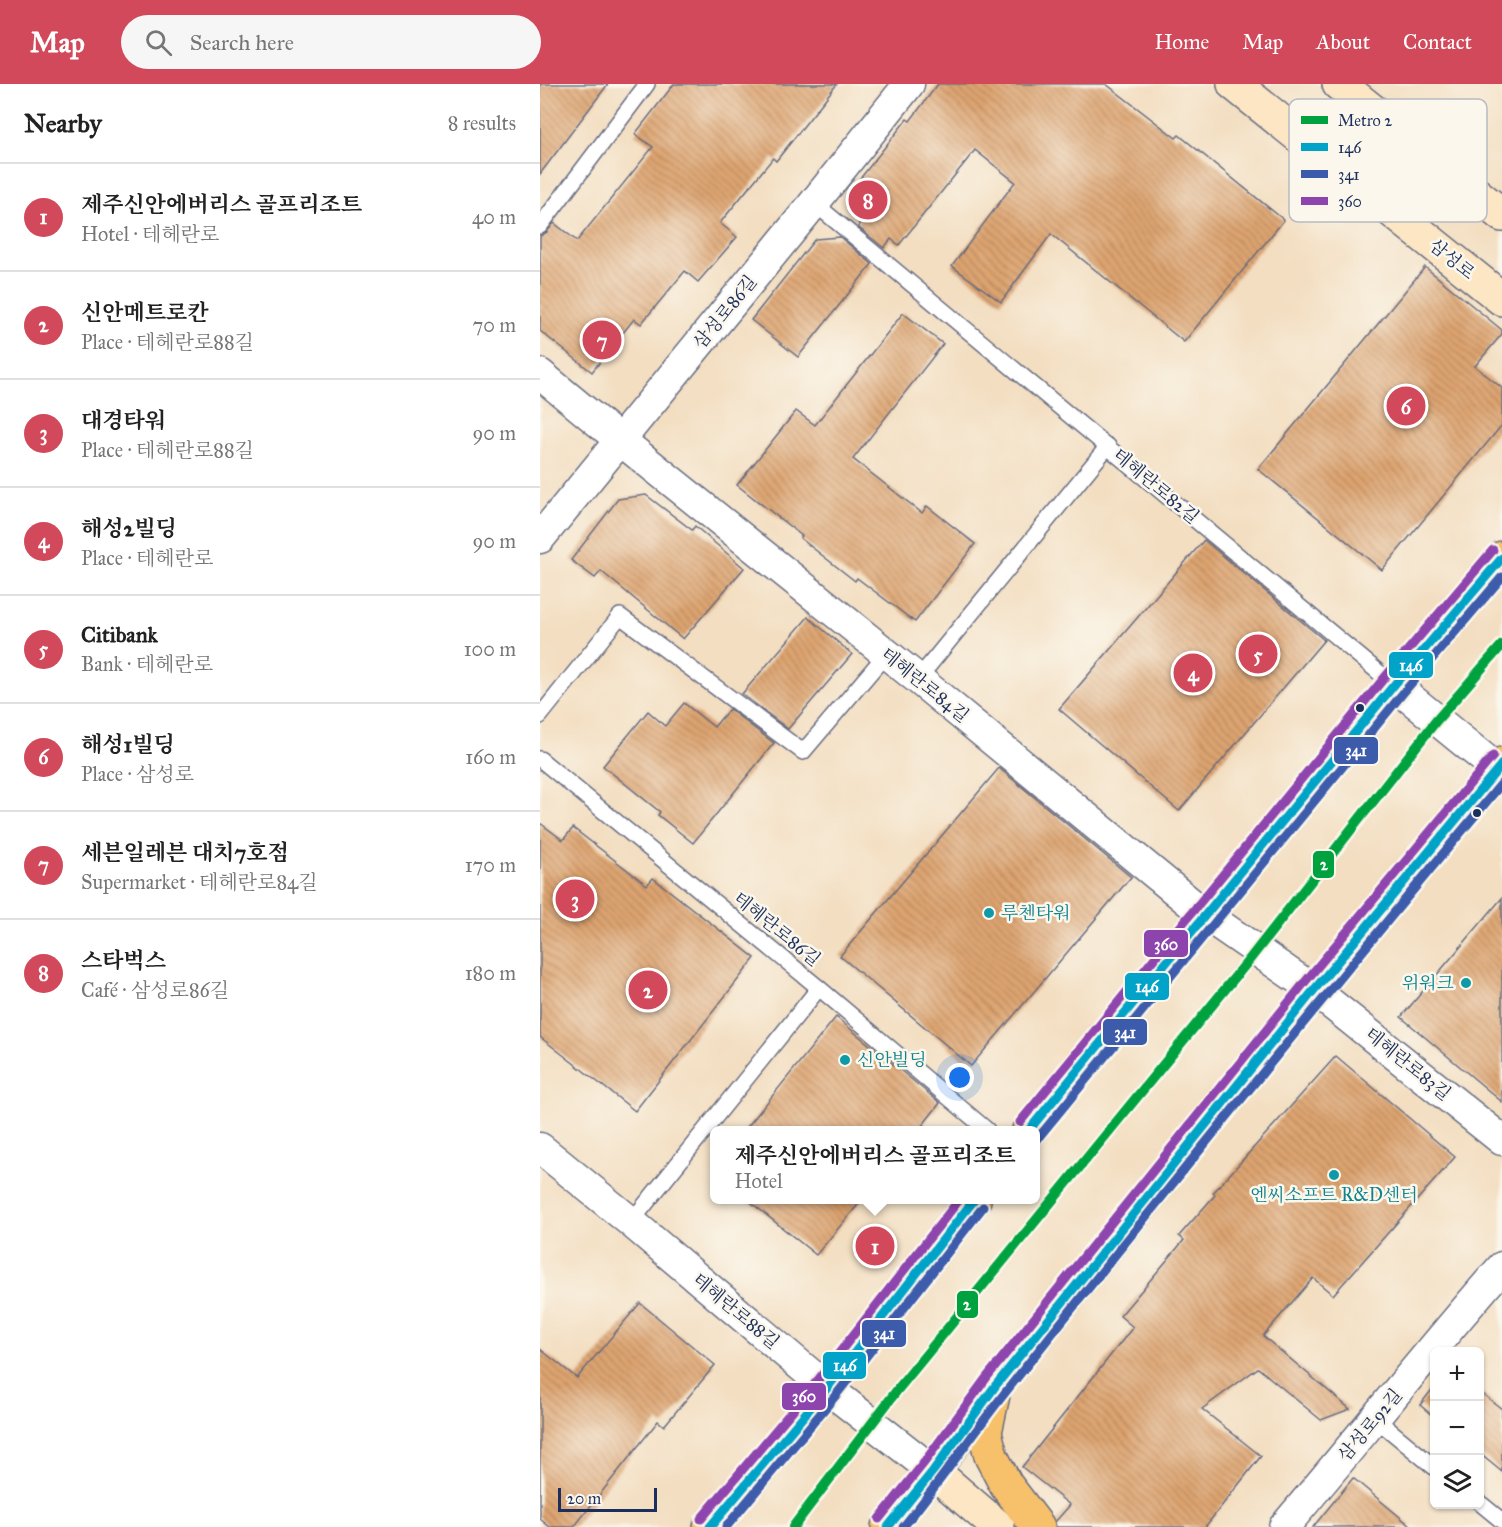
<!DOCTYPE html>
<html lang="en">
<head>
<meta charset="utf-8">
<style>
	:root { --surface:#fff; --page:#f6f6f6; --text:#222; --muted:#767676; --line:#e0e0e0; --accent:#d1495b }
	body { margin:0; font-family:"IM FELL Great Primer","Noto Serif KR",serif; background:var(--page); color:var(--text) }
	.controls { position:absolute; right:18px; bottom:18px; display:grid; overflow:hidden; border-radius:9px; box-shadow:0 2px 4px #0004 }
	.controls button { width:54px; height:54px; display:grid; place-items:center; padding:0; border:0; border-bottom:2px solid var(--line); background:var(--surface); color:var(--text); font:30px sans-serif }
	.scale { position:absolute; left:18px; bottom:15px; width:99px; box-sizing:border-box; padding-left:6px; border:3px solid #1b2f5e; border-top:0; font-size:16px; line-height:21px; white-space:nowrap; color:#1b2f5e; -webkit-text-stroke:4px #fbf7ec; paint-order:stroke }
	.you { position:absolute; left:420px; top:994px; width:21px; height:21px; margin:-15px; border:4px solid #fff; border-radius:50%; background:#1a73e8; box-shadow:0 0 0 9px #1a73e833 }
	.badge { display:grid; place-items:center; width:39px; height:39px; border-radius:50%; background:var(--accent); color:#fff; font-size:20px; font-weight:700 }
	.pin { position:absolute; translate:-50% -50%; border:3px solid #fff; box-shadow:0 2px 6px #0006 }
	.popup { position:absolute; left:170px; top:1042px; width:330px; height:78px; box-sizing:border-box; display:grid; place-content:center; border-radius:9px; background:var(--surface); filter:drop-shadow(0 2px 4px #0005); font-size:20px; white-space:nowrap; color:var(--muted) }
	.popup b { font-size:22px; color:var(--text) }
	.popup::after { content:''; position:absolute; left:50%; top:100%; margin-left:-12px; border:12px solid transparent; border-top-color:var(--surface) }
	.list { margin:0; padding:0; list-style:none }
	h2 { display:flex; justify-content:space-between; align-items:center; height:78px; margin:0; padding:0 24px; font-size:26px }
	h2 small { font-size:20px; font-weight:400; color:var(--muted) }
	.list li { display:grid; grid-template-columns:39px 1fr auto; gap:18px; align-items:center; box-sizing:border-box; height:108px; padding:0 24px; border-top:2px solid var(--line) }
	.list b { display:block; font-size:22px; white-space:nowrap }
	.list p { margin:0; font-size:20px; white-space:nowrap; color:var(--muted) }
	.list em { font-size:20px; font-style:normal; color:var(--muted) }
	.icon { flex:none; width:33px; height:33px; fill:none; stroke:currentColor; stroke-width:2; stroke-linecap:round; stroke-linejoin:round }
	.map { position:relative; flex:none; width:962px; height:1443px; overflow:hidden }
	header { display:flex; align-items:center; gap:36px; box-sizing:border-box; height:84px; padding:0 30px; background:var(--accent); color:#fff }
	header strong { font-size:28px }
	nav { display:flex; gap:33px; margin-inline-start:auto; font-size:21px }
	.search { width:420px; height:54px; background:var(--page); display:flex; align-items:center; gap:15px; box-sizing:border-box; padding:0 21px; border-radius:33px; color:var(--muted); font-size:22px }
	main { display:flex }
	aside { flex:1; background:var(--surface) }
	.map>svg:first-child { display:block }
	.building { fill:url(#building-back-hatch) }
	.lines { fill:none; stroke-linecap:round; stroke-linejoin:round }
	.lane-casing { stroke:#676c81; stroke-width:18 }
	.street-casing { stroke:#676c81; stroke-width:33 }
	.secondary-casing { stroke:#676c81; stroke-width:36 }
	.primary-casing { stroke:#676c81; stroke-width:36 }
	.lane { stroke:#fff; stroke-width:15 }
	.street { stroke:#fff; stroke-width:30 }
	.secondary { stroke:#fce6c4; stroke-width:33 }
	.primary { stroke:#f7c06b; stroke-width:33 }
	.bus-1-casing { stroke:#fbf7ec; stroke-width:14 }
	.bus-2-casing { stroke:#fbf7ec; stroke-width:14 }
	.bus-3-casing { stroke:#fbf7ec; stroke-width:14 }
	.bus-1 { stroke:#01a3c8; stroke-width:9 }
	.bus-2 { stroke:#3d5bab; stroke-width:9 }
	.bus-3 { stroke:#8e44ad; stroke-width:9 }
	.metro-1-casing { stroke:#fbf7ec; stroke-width:15 }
	.metro-1 { stroke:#00a23f; stroke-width:10 }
	.bus-dot { fill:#1b2f5e; stroke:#fbf7ec; stroke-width:2 }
	.culture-dot { fill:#0f9aa8; stroke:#fbf7ec; stroke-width:2 }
	.labels { text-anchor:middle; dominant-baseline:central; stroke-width:5; stroke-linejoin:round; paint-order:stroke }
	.street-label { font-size:18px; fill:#1b2f5e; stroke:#fbf7ec }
	.culture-label { font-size:18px; fill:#0d838f; stroke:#fbf7ec; text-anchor:start }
	.key { fill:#fbf7ec; stroke:#b8bbc1; stroke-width:1.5 }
	.key-label { font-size:16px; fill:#1b2f5e }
	.line-badge { stroke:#fbf7ec; stroke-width:2 }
	.badge-label { font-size:16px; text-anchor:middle; font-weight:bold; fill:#fff }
</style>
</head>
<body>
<header>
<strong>Map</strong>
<div class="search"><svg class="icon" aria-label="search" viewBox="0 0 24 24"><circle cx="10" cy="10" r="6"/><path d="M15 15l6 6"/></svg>Search here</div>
<nav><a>Home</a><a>Map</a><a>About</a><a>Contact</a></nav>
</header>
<main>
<aside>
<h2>Nearby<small>8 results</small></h2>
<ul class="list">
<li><span class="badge">1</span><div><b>제주신안에버리스 골프리조트</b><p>Hotel · 테헤란로</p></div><em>40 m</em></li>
<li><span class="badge">2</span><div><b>신안메트로칸</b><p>Place · 테헤란로88길</p></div><em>70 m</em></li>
<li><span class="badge">3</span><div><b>대경타워</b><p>Place · 테헤란로88길</p></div><em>90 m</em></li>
<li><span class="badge">4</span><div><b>해성2빌딩</b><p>Place · 테헤란로</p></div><em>90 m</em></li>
<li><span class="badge">5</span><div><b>Citibank</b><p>Bank · 테헤란로</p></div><em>100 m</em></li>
<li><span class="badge">6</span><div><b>해성1빌딩</b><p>Place · 삼성로</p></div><em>160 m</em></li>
<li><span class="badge">7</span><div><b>세븐일레븐 대치7호점</b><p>Supermarket · 테헤란로84길</p></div><em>170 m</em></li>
<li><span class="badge">8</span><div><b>스타벅스</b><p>Café · 삼성로86길</p></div><em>180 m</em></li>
</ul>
</aside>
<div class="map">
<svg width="962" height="1443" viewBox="0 0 962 1443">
	<defs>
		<pattern id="building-back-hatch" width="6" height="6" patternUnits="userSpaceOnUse" patternTransform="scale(1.5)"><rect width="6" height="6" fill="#dea470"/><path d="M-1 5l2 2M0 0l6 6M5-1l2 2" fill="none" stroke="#b3865f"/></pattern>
	</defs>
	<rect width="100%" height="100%" fill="#fbf7ec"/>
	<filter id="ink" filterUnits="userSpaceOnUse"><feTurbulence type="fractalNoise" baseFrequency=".0167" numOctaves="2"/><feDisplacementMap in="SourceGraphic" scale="12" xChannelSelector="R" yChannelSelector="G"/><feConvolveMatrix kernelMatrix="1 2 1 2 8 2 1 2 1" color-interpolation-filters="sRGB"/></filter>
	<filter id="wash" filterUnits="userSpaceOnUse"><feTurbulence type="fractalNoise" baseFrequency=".008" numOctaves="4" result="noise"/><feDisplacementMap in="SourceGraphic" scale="24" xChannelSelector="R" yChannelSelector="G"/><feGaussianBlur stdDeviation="1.35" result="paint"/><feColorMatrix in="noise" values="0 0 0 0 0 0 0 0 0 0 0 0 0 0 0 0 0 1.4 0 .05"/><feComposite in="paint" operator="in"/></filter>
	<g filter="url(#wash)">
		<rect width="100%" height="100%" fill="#f3dec1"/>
		<g id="blocks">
			<!-- building -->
			<g class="building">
				<path d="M 0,0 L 68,0 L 0,90 Z"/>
				<path d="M 134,0 L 297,0 L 236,77 L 233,74 L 180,139 L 197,153 L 158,198 L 145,187 L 101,240 L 94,235 L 52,288 L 0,247 L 0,152 L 7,148 L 14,139 L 37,157 L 113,63 L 95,50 Z"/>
				<path d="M 398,0 L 566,0 L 636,54 L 639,51 L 744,136 L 644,258 L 511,150 L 461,218 L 412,182 L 475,98 L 435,66 L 359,161 L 351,155 L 344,164 L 319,144 L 319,96 L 367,35 L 370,37 Z"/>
				<path d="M 300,153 L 332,180 L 258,273 L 211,236 L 275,155 Z"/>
				<path d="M 885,183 L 962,246 L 962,250 L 935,282 L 962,304 L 962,341 L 842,486 L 718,385 Z"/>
				<path d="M 363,229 L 403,260 L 313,375 L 382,429 L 387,422 L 435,460 L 375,538 L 317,494 L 315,497 L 260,454 L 262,452 L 197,401 L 256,327 L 275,341 Z"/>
				<path d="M 106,411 L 152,446 L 155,442 L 204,484 L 143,555 L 61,487 L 55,494 L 31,476 L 78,415 Z"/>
				<path d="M 664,456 L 784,556 L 639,727 L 519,625 Z"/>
				<path d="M 268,533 L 312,570 L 248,645 L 202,610 Z"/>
				<path d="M 144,619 L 174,643 L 189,625 L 234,659 L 153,759 L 118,731 L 120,728 L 63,682 L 108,627 L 125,642 Z"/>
				<path d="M 459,684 L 591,793 L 431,982 L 300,872 Z"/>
				<path d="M 0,739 L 23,756 L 33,744 L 107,801 L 113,794 L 215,874 L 95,1027 L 0,953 Z"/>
				<path d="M 962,814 L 962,1018 L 861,933 Z"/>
				<path d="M 296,933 L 400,1019 L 378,1047 L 204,1047 Z"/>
				<path d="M 796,972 L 915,1073 L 793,1211 L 773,1194 L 723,1252 L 810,1325 L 781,1336 L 718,1284 L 662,1325 L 721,1372 L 665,1443 L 516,1443 L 515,1438 L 530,1421 L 482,1383 L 593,1243 L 580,1232 L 644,1156 L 639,1152 L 675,1111 L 673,1109 Z"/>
				<path d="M 208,1116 L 322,1116 L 276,1171 Z"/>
				<path d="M 100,1219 L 175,1281 L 124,1342 L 118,1337 L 34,1443 L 10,1443 L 0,1435 L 0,1265 L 37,1294 Z"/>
				<path d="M 894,1303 L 894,1333 L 880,1321 Z"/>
				<path d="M 939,1307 L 962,1325 L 962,1388 L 939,1369 Z"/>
				<path d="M 813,1394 L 872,1443 L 773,1443 Z"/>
			</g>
		</g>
	</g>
	<g filter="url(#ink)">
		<use href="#blocks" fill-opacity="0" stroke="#676c81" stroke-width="1.5"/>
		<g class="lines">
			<defs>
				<g id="lane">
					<path d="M 274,119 L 854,601"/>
					<path d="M 0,142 L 107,0"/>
					<path d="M 378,595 L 568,362"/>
					<path d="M 0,632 L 80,532 L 263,668 L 346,570"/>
					<path d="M 0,675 L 279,904 L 447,1046"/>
					<path d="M 91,1138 L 279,904"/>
					<path d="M 836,1335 L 894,1383"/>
					<path d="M 940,1419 L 962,1437"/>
				</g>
				<g id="street">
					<path d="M 0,290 L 80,356 L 378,595 L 664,830 L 774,906 L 962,1056"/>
					<path d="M 0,454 L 274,119 L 369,0"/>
					<path d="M 854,601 L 962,689"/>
					<path d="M 0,1064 L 91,1138 L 287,1304 L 393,1387"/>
					<path d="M 744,1443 C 817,1357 887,1269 962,1183"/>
				</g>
				<g id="secondary">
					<path d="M 694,0 L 962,215"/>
					<path d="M 799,0 L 962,131"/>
					<path d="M 393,1387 L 458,1443"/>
				</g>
				<g id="primary">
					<path d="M 489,1046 L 854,601 L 962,474"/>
					<path d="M 453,1311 L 445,1348 L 451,1372 L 466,1401 L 498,1443"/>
					<path d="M 170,1443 L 287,1304 L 434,1116"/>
					<path d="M 348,1443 L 393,1387 L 456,1301 L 774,906 L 962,680"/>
				</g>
			</defs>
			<!-- lane casing -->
			<use href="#lane" class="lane-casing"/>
			<!-- street casing -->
			<use href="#street" class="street-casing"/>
			<!-- secondary casing -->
			<use href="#secondary" class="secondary-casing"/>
			<!-- primary casing -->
			<use href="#primary" class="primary-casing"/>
			<!-- lane -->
			<use href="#lane" class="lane"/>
			<!-- street -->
			<use href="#street" class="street"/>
			<!-- secondary -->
			<use href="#secondary" class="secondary"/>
			<!-- primary -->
			<use href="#primary" class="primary"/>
			<defs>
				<g id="bus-1">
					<path d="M 489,1046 L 854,601 L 962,474"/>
					<path d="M 170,1443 L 287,1304 L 434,1116"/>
					<path d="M 348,1443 L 393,1387 L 456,1301 L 774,906 L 962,680"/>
				</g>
				<g id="bus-2">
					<path d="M 498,1054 L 863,609 L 962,493"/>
					<path d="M 186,1443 L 296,1311 L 443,1123"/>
					<path d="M 363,1443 C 400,1398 432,1350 468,1305 C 630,1101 795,899 962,699"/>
				</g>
				<g id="bus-3">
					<path d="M 480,1038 L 845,593 L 953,466"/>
					<path d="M 161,1435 L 278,1296 L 419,1116"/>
					<path d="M 339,1435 L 383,1380 L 447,1293 L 765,898 L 953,672"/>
				</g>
			</defs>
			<!-- bus-1 casing -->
			<use href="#bus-1" class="bus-1-casing"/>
			<!-- bus-2 casing -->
			<use href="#bus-2" class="bus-2-casing"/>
			<!-- bus-3 casing -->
			<use href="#bus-3" class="bus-3-casing"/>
			<!-- bus-1 -->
			<use href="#bus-1" class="bus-1"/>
			<!-- bus-2 -->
			<use href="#bus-2" class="bus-2"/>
			<!-- bus-3 -->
			<use href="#bus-3" class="bus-3"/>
			<defs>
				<path id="metro-1" d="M 253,1443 L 358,1305 L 709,876 L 896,637 L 962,561"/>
			</defs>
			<!-- metro-1 casing -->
			<use href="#metro-1" class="metro-1-casing"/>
			<!-- metro-1 -->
			<use href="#metro-1" class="metro-1"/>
		</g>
	</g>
	<!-- markers -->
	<g class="bus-dot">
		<circle cx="820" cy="624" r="5"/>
		<circle cx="937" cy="729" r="5"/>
	</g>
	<g class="culture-dot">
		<circle cx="449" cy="829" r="6"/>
		<circle cx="926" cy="899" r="6"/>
		<circle cx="305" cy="976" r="6"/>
		<circle cx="794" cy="1091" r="6"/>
	</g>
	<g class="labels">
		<!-- street labels -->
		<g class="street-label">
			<text transform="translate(912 175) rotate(39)">삼성로</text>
			<text transform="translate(185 228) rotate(-51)">삼성로86길</text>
			<text transform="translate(616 402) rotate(40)">테헤란로82길</text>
			<text transform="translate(385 601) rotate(39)">테헤란로84길</text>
			<text transform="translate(237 845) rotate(39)">테헤란로86길</text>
			<text transform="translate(868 980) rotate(39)">테헤란로83길</text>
			<text transform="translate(196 1227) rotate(40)">테헤란로88길</text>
			<text transform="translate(830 1341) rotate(-50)">삼성로92길</text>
		</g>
		<!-- culture labels -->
		<g class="culture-label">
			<text x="461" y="829">루첸타워</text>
			<text x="914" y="899" text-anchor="end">위워크</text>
			<text x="317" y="976">신안빌딩</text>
			<text x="794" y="1111" text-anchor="middle">엔씨소프트 R&amp;D센터</text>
		</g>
	</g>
	<!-- legend -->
	<rect x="749" y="15" width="198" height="123" rx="9" class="key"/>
	<rect x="761" y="32" width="27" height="8" fill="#00a23f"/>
	<rect x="761" y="59" width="27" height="8" fill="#01a3c8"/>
	<rect x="761" y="86" width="27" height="8" fill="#3d5bab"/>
	<rect x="761" y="113" width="27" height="8" fill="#8e44ad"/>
	<g class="key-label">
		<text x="798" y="42">Metro 2</text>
		<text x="798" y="69">146</text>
		<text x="798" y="96">341</text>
		<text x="798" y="123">360</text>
	</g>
	<g class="line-badge">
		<rect x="848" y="567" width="46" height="28" rx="6" fill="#01a3c8"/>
		<rect x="793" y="652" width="46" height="29" rx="6" fill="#3d5bab"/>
		<rect x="772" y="766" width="23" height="29" rx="6" fill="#00a23f"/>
		<rect x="603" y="845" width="46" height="29" rx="6" fill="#8e44ad"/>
		<rect x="584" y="888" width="46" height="29" rx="6" fill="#01a3c8"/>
		<rect x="562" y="934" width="46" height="28" rx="6" fill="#3d5bab"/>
		<rect x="416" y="1206" width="23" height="29" rx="6" fill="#00a23f"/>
		<rect x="321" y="1235" width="46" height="29" rx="6" fill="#3d5bab"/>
		<rect x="282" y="1267" width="45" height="29" rx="6" fill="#01a3c8"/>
		<rect x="241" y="1298" width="46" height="29" rx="6" fill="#8e44ad"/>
	</g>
	<g class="badge-label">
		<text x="871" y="587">146</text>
		<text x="816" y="672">341</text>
		<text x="784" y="786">2</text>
		<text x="626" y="866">360</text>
		<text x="607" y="908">146</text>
		<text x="585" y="954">341</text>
		<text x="427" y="1226">2</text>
		<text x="344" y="1255">341</text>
		<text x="305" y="1287">146</text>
		<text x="264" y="1318">360</text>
	</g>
</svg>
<div class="controls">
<button>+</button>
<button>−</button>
<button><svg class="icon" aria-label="layers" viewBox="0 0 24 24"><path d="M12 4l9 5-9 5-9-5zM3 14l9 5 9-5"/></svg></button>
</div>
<div class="scale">20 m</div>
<div class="you"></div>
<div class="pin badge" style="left:335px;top:1162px">1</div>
<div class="popup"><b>제주신안에버리스 골프리조트</b>Hotel</div>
<div class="pin badge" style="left:108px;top:906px">2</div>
<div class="pin badge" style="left:35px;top:815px">3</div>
<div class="pin badge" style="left:653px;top:589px">4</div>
<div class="pin badge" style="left:718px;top:570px">5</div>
<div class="pin badge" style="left:866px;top:322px">6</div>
<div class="pin badge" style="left:62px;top:256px">7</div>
<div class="pin badge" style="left:328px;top:116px">8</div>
</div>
</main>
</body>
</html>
